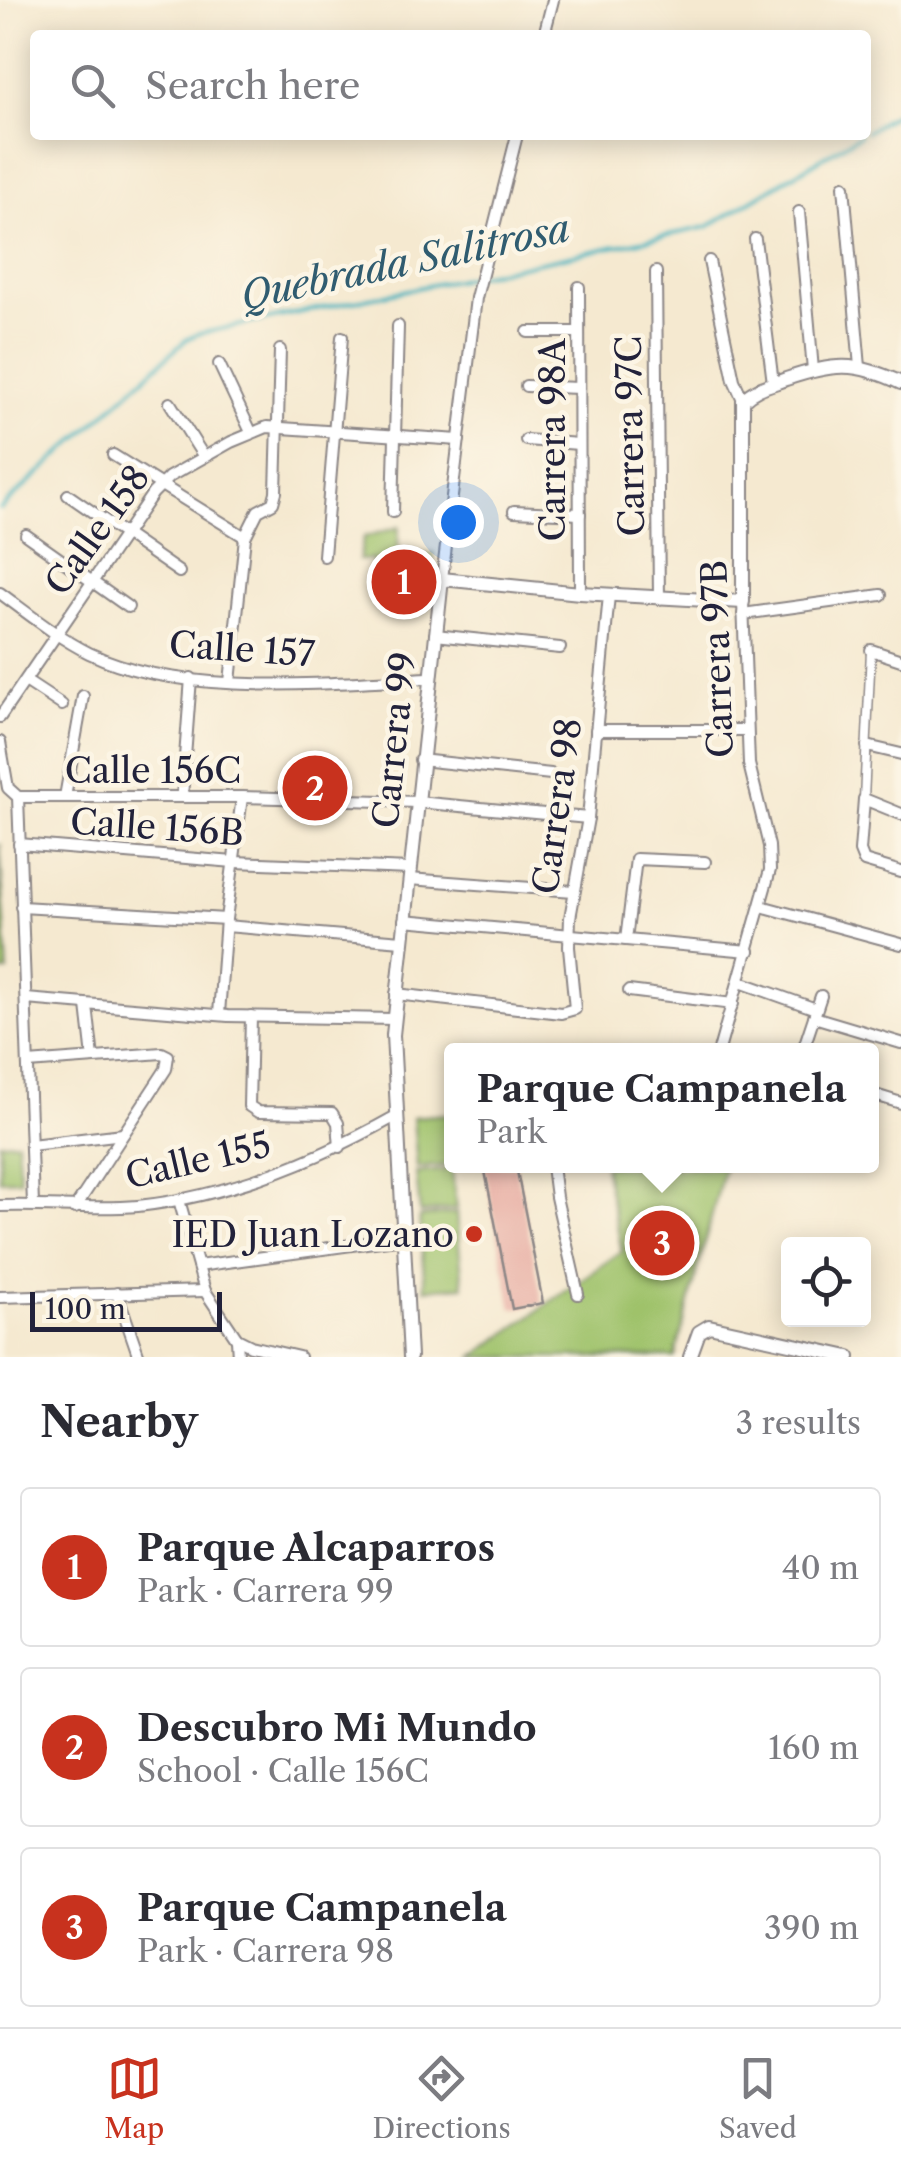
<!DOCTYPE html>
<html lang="en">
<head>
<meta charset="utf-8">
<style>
	:root { --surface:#fff; --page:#f7f7f7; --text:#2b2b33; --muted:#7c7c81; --line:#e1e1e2; --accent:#c8321e }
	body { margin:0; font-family:"Libre Caslon Text",serif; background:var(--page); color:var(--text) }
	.controls { position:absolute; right:30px; bottom:30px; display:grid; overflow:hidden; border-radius:10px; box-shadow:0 5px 25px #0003 }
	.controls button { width:90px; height:90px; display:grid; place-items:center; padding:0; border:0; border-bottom:2px solid var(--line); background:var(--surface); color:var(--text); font:50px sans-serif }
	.scale { position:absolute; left:30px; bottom:25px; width:192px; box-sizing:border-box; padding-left:10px; border:5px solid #22223b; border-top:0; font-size:28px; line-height:35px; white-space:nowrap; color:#22223b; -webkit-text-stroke:8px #fcf5e5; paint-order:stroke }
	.you { position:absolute; left:458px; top:522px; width:35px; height:35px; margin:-25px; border:8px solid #fff; border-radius:50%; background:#1a73e8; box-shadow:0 0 0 15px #1a73e833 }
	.badge { display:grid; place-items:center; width:65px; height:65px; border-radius:50%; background:var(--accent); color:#fff; font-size:32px; font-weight:700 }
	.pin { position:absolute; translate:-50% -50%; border:5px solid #fff; box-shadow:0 2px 10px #0006 }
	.popup { position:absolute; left:444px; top:1043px; width:435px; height:130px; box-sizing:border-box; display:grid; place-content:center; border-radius:10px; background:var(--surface); filter:drop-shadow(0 2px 8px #0005); font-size:32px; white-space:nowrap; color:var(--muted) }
	.popup b { font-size:38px; color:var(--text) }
	.popup::after { content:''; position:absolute; left:50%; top:100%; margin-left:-20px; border:20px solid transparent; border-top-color:var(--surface) }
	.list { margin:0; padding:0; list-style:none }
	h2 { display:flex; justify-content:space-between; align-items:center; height:130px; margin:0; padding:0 40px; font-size:42px }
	h2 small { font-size:32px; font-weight:400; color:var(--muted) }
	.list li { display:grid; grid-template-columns:65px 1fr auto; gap:30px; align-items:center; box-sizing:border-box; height:160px; margin:0 20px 20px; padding:0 20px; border:2px solid var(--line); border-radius:10px }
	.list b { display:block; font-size:38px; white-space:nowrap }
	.list p { margin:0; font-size:32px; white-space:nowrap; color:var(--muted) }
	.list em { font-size:32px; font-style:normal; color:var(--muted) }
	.icon { flex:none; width:55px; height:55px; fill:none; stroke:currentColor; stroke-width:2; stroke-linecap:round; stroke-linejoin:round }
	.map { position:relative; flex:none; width:901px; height:1357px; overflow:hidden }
	.search { position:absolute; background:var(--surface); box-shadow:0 5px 25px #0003; left:30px; right:30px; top:30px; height:110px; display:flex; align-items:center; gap:25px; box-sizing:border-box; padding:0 35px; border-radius:10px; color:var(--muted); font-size:38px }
	.sheet { height:670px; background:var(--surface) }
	nav { display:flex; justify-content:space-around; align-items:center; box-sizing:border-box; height:140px; border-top:2px solid var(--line); background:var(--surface); font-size:28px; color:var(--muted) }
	nav a { display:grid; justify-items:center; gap:5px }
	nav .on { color:var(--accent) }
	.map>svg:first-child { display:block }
	.green { fill:#9fc26b; stroke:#607253; stroke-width:2.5 }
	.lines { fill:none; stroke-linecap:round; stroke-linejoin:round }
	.stream { stroke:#44b3bf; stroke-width:4 }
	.building { fill:#e8afa4 }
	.pedestrian-casing { stroke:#8c8686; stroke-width:11 }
	.minor-casing { stroke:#8c8686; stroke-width:14 }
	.tertiary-casing { stroke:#8c8686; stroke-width:16 }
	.pedestrian { stroke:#fff; stroke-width:8 }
	.minor { stroke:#fff; stroke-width:10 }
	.tertiary { stroke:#fff; stroke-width:12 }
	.poi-dot { fill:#c8321e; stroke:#fcf5e5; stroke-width:4 }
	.labels { text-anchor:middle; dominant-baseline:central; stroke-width:9; stroke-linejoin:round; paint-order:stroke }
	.street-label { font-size:35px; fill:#22223b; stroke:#fcf5e5 }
	.poi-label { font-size:35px; fill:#22223b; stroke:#fcf5e5; text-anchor:end }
	.water-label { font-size:38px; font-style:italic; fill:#305c70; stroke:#fcf5e5 }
</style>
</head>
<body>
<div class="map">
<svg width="901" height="1357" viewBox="0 0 901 1357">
	<rect width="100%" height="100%" fill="#fcf5e5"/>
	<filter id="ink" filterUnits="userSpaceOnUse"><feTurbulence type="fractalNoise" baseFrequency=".01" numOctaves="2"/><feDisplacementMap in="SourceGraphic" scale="20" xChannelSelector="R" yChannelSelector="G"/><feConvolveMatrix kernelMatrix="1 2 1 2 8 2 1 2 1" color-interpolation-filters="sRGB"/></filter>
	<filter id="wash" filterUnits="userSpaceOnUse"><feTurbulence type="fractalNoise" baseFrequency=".0048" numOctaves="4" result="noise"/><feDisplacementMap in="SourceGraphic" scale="40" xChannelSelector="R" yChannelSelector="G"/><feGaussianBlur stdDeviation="2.25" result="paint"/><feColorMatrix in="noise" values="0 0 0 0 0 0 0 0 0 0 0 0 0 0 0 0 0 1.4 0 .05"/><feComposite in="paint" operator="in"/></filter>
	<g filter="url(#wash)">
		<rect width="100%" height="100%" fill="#f5e9d0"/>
		<!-- green -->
		<g class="green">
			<path d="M 399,527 L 398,557 L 434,553 L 430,603 L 378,609 L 373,560 L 359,560 L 364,537 Z"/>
			<path d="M 0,843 L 8,972 L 0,972 Z"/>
			<path d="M 447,1114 L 451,1165 L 417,1168 L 413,1117 Z"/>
			<path d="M 17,1141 L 20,1179 L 0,1180 L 0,1142 Z"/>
			<path d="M 604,1166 L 724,1168 L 675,1357 L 473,1357 L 622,1251 Z"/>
			<path d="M 452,1169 L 456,1209 L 420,1213 L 416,1173 Z"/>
			<path d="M 456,1213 L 463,1286 L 425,1289 L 419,1217 Z"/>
		</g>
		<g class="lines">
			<!-- stream -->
			<g class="stream">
				<path d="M 866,132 L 901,110"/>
				<path d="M 0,509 L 187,339 L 198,334 L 707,227 L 860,135"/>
			</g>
		</g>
		<g id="blocks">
			<!-- building -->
			<path class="building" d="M 484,1166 L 516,1166 L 543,1303 L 512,1309 Z"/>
		</g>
	</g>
	<g filter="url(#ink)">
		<use href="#blocks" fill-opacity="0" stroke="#8c8686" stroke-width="2.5"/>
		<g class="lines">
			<defs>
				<path id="pedestrian" d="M 864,799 L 871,650"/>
				<g id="minor">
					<path d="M 544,35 L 553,0"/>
					<path d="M 844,186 L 860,367"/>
					<path d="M 799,212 L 813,370"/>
					<path d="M 755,239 L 773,383"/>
					<path d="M 709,261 L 734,380 L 743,400"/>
					<path d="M 656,272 L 659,599"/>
					<path d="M 579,287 L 580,593"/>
					<path d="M 528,332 L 579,332"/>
					<path d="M 219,364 L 251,432"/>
					<path d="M 526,386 L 579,388"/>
					<path d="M 170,403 L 204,457"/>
					<path d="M 526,440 L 579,444"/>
					<path d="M 113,455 L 245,537"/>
					<path d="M 68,495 L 179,572"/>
					<path d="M 514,511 L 580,514"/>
					<path d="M 393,512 L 398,326"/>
					<path d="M 26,535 L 128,607"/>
					<path d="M 324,556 L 342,337"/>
					<path d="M 442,579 L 476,298 L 517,135"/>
					<path d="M 0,593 C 29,614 57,637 89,653 C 182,698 328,683 429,678"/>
					<path d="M 743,614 L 881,595"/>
					<path d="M 435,635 L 560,648"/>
					<path d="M 871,650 L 901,660"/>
					<path d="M 27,682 L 62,705"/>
					<path d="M 230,682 L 245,537 L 258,511 L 273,503 L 276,492 L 280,350"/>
					<path d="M 0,717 L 153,493 L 169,477 L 231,442 L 267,427 L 459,440"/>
					<path d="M 596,730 L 746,730"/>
					<path d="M 0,742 L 8,788 L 18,797 L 33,1204"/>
					<path d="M 867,746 L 901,754"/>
					<path d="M 420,760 L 551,774"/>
					<path d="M 18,797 L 242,797 L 417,802 L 588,818"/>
					<path d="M 65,797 L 83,696"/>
					<path d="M 182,797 L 191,678"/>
					<path d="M 901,814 L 864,799 L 860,851 L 864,861 L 901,872"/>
					<path d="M 19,844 L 234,862 L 410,869"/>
					<path d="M 409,879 L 574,891"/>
					<path d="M 761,906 L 901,944"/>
					<path d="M 21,907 L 226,919"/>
					<path d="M 404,920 L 749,951"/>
					<path d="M 226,926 L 402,941"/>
					<path d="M 626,940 L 636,859 L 705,862"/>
					<path d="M 740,982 L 816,1009"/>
					<path d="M 629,991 L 733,1004"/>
					<path d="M 396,994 L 561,1013 L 575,1009 L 569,947 L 570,918 L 588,818 L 609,595"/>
					<path d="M 26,999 L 228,1016 L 394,1019"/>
					<path d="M 87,1006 L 93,1058"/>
					<path d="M 219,1014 L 226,919 L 242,797"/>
					<path d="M 251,1016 L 249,1106 L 258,1112 L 332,1113 L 338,1123 L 340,1147"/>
					<path d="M 814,1017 L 901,1043"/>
					<path d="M 719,1050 L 770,870 L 769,846 L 749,764 L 743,602"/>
					<path d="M 803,1050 L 821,996"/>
					<path d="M 28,1063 L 162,1053 L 168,1056 L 166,1069 L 75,1208"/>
					<path d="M 872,1094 L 901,1103"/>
					<path d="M 31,1145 L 123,1134"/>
					<path d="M 552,1166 L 556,1197 L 578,1294"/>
					<path d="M 179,1200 L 205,1291 L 237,1339 L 238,1357"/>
					<path d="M 0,1206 C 46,1204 92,1210 138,1206 C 230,1196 316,1161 396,1116"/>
					<path d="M 198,1266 L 403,1238"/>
					<path d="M 117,1293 L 139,1357"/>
					<path d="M 0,1297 L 205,1291"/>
					<path d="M 237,1339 L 251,1346 L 299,1357"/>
				</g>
				<g id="tertiary">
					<path d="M 410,1357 L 393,1035 L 442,579 L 580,593 L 743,602 L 743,400 C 755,388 770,385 786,379 C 833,363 855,361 901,383"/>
					<path d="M 690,1357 L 699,1332 L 709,1326 L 849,1357"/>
				</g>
			</defs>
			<!-- pedestrian casing -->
			<use href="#pedestrian" class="pedestrian-casing"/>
			<!-- minor casing -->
			<use href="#minor" class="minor-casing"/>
			<!-- tertiary casing -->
			<use href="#tertiary" class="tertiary-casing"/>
			<!-- pedestrian -->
			<use href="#pedestrian" class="pedestrian"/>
			<!-- minor -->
			<use href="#minor" class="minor"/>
			<!-- tertiary -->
			<use href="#tertiary" class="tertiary"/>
		</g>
	</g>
	<!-- markers -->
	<circle class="poi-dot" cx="474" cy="1234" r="10"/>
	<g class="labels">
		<!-- street labels -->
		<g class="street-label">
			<text transform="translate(630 436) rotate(-91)">Carrera 97C</text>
			<text transform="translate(552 440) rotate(-90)">Carrera 98A</text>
			<text transform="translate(97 530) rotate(-54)">Calle 158</text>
			<text transform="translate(242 649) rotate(4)">Calle 157</text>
			<text transform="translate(717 659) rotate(-92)">Carrera 97B</text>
			<text transform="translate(394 740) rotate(-84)">Carrera 99</text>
			<text x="153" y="770">Calle 156C</text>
			<text transform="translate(557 806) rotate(-82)">Carrera 98</text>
			<text transform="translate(157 827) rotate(4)">Calle 156B</text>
			<text transform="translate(198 1160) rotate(-13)">Calle 155</text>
		</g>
		<!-- poi labels -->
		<g class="poi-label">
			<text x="454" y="1234">IED Juan Lozano</text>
		</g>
		<!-- water labels -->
		<g class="water-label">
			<text transform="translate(405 262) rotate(-12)">Quebrada Salitrosa</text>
		</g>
	</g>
</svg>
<div class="controls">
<button><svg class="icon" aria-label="locate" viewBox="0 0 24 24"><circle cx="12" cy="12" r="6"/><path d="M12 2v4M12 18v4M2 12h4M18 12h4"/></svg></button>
</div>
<div class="scale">100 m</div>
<div class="you"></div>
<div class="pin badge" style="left:404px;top:582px">1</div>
<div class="pin badge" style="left:315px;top:788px">2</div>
<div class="pin badge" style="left:662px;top:1243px">3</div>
<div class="popup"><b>Parque Campanela</b>Park</div>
<div class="search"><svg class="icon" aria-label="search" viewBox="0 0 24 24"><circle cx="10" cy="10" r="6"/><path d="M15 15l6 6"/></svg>Search here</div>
</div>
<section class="sheet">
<h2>Nearby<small>3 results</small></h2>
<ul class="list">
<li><span class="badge">1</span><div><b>Parque Alcaparros</b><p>Park · Carrera 99</p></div><em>40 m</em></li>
<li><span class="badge">2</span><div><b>Descubro Mi Mundo</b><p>School · Calle 156C</p></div><em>160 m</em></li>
<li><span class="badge">3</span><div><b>Parque Campanela</b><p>Park · Carrera 98</p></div><em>390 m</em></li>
</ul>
</section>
<nav>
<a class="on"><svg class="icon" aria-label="map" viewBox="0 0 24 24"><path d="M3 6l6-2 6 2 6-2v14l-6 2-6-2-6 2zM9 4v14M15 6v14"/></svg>Map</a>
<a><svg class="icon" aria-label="directions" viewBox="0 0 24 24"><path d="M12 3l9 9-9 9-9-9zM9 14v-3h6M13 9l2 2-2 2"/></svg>Directions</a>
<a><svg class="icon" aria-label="saved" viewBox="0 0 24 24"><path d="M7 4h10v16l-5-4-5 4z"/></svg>Saved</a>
</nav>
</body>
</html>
